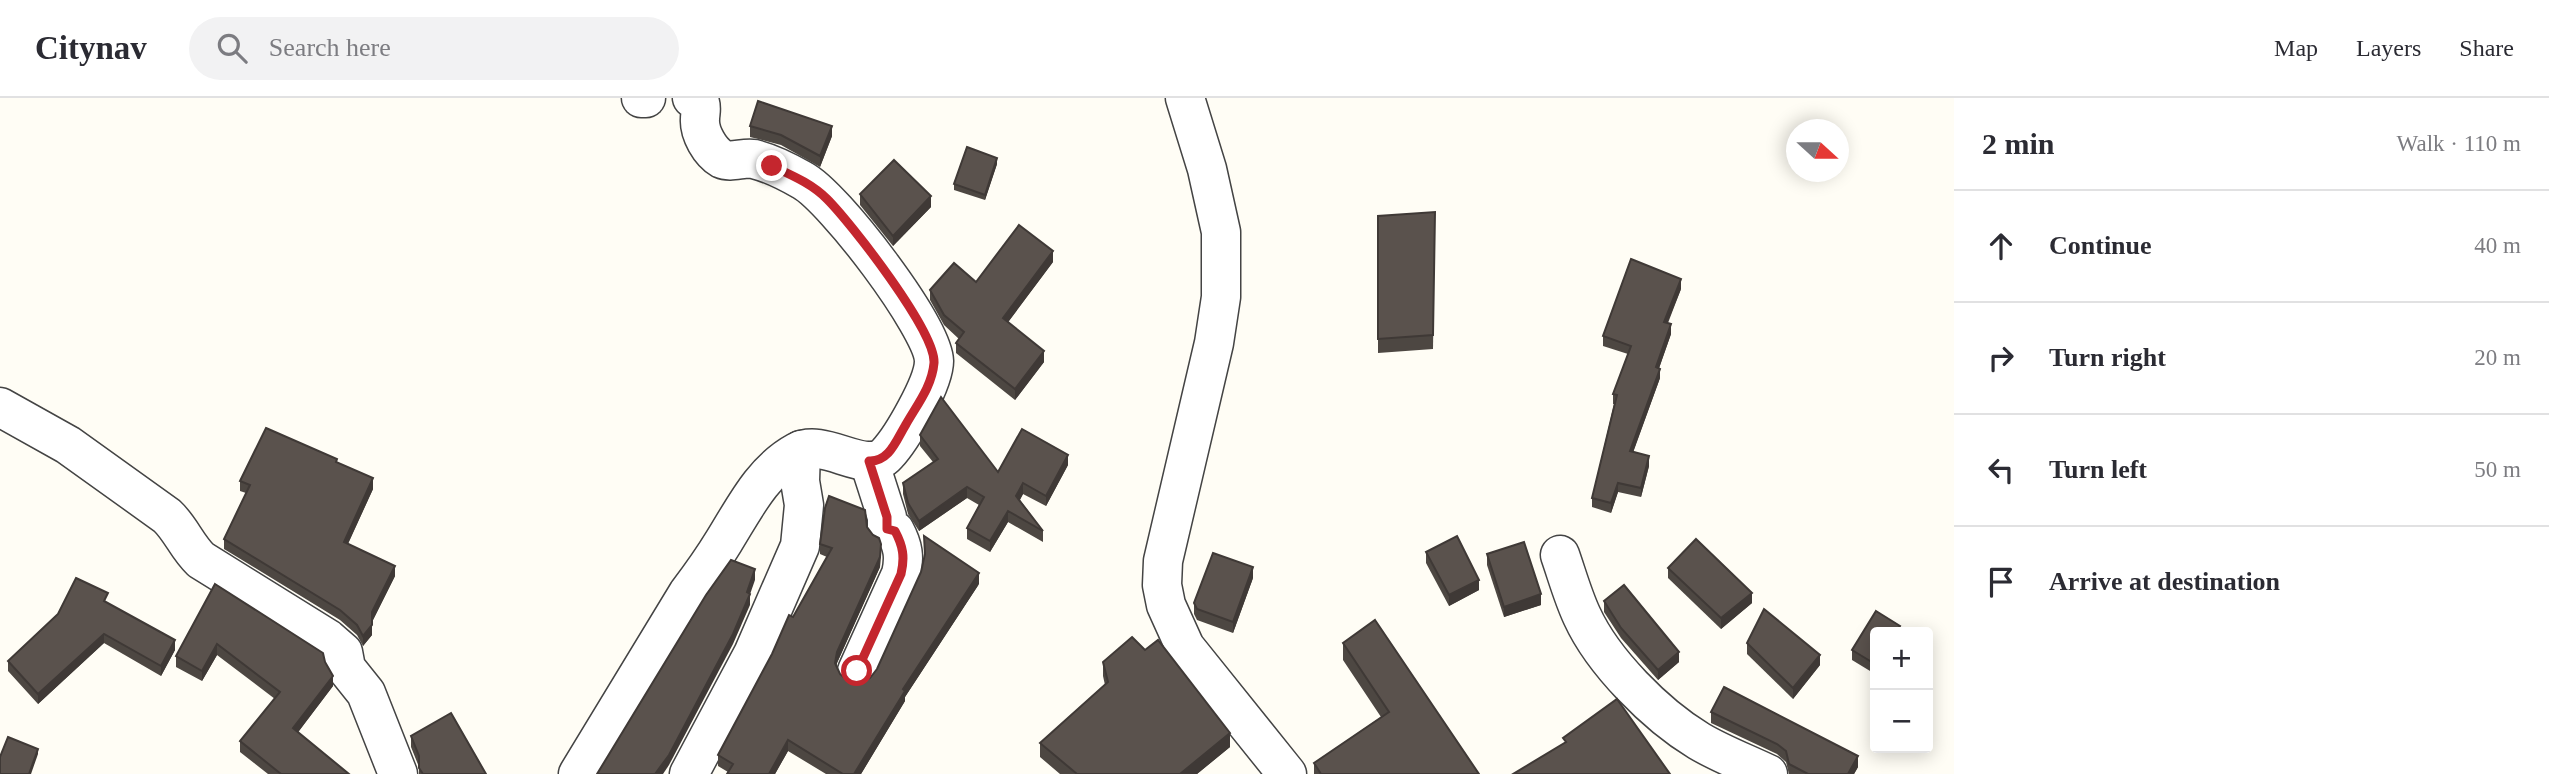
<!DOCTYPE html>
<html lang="en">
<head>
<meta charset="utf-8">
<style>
	:root { --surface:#fff; --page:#f2f2f3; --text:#2b2b33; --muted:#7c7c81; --line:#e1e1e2 }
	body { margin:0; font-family:Georgia,serif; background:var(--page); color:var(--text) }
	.controls { position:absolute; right:21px; bottom:21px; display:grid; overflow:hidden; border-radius:7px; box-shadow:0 4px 18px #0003 }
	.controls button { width:63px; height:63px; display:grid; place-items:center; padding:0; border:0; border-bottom:2px solid var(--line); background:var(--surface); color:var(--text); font:35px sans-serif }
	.compass { position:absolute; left:1786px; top:21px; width:63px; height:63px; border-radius:50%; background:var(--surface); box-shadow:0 4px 18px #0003; rotate:111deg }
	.stop { position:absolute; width:21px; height:21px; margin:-16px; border:5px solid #c4262e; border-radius:50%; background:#fff }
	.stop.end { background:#c4262e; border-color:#fff; box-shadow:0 2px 7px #0008 }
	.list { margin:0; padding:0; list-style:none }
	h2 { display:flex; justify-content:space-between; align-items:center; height:91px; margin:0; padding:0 28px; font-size:30px }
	h2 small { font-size:23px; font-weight:400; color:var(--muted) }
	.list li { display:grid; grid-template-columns:46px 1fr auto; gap:21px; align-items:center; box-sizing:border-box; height:112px; padding:0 28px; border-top:2px solid var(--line) }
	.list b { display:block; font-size:26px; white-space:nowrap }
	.list em { font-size:23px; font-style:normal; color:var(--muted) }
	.icon { flex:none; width:38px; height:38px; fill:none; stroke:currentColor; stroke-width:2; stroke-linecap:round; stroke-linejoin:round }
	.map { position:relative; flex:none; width:1954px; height:676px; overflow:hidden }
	header { display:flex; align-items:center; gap:42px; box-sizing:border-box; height:98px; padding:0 35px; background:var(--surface); border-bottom:2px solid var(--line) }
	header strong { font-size:33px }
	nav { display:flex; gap:38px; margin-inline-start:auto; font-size:24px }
	.search { width:490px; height:63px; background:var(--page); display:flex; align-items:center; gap:18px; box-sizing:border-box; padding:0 24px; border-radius:38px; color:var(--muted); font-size:26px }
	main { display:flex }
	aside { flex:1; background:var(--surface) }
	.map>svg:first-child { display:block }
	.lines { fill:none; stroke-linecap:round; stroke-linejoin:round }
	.minor-casing { stroke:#444; stroke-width:41 }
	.minor { stroke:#fff; stroke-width:38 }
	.wall { fill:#4d4742 }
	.shaded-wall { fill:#3f3936 }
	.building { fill:#5a524d; stroke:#3f3936; stroke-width:2 }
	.route { stroke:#c4262e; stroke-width:9 }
</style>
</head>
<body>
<header>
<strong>Citynav</strong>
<div class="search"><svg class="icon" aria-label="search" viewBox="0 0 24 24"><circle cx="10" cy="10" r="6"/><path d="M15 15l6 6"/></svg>Search here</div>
<nav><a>Map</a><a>Layers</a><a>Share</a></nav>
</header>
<main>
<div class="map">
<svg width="1954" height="676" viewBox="0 0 1954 676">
	<rect width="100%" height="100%" fill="#fffdf5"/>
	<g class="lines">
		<defs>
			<g id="minor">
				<path d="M 641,0 L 646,0"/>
				<path d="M 1185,0 L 1207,71 L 1221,134 L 1221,199 L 1214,245 L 1163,463 L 1162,487 L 1166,507 L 1185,549 L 1287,676"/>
				<path d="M 0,309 L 68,347 L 167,418 C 181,431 187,449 201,462 L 328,541 L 343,554 L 346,570 L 366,595 L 398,676"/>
				<path d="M 1560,457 C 1567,477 1573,499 1582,518 C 1603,564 1656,617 1699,643 C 1721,656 1745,665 1768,676"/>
				<path d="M 857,573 L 901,476 C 905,459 903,448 895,433 L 887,431 L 887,419 L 869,363"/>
				<path d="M 578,676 L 688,495 C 701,478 713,461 724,443 C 744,411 762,373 797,354 C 825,339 867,379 887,356 C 902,340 934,285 934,263 C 933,229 834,99 802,82 C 788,74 770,65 754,61 C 744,59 731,65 722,61 C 710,54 699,35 700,21 C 700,16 702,10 700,5 C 698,1 696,1 692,0"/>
				<path d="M 689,676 L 753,556 L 800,448 L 804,407 L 800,383 L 801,352"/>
			</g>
		</defs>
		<!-- minor casing -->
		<use href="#minor" class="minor-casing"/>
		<!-- minor -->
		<use href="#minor" class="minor"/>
	</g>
	<!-- wall -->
	<g class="wall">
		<path d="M 750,28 L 832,38 L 820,69 L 781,47 L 750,39 Z"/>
		<path d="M 997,66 L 985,102 L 954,92 L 954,86 Z"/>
		<path d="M 860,96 L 931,109 L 893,148 L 860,107 Z"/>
		<path d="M 1435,114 L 1433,251 L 1378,255 L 1378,118 Z"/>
		<path d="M 1053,164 L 1008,224 L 1044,264 L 1015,302 L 956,255 L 956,245 L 959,241 L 944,227 L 930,202 L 930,192 L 976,184 Z"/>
		<path d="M 1681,191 L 1668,225 L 1671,236 L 1659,270 L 1660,280 L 1633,354 L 1649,368 L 1641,399 L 1618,394 L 1611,415 L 1592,409 L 1592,400 L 1614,306 L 1613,306 L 1613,296 L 1628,256 L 1603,248 L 1603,238 Z"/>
		<path d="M 920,337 L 998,374 L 1068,367 L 1046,408 L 1023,396 L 1020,402 L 1043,433 L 1043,444 L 1008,424 L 990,454 L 967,441 L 967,430 L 979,407 L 967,400 L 919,433 L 908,416 L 903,396 L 903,385 L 933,364 L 920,348 Z"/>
		<path d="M 337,365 L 373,391 L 348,446 L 395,478 L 372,524 L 372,537 L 363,548 L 357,537 L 340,522 L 224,451 L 224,441 L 246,395 L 240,393 L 240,383 Z"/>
		<path d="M 867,429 L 881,457 L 880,469 L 837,565 L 836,568 L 840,576 L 847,582 L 860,584 L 870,580 L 979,486 L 905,599 L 905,603 L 861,676 L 826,676 L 788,653 L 775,676 L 727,676 L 728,674 L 718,668 L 718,657 L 772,556 L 827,459 L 820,456 L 820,446 Z"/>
		<path d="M 1426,454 L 1479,492 L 1449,508 L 1426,465 Z"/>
		<path d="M 1487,456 L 1541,507 L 1504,519 L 1487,467 Z"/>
		<path d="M 1668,470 L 1752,505 L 1721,531 L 1668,480 Z"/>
		<path d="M 1253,480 L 1233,535 L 1197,522 L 1194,516 L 1194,505 Z"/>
		<path d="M 215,486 L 325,564 L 333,588 L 298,634 L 349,676 L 268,676 L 240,654 L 240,643 L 275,601 L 217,557 L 202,583 L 176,569 L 176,558 Z"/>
		<path d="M 1604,503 L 1679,564 L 1658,582 L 1621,540 L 1604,514 Z"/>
		<path d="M 107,505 L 175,552 L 161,578 L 104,545 L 38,606 L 8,573 L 8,563 Z"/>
		<path d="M 1876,513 L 1900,528 L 1900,534 L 1875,534 L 1875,576 L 1852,562 L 1852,552 Z"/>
		<path d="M 1343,545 L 1479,676 L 1314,676 L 1314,665 L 1381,619 L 1343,562 Z"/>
		<path d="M 1747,545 L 1820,567 L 1793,601 L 1747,556 Z"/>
		<path d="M 1103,564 L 1230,649 L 1197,676 L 1060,676 L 1040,659 L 1040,645 L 1105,587 L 1103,578 Z"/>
		<path d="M 1711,614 L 1858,669 L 1854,676 L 1789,676 L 1786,664 L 1777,656 L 1711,625 Z"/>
		<path d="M 411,638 L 486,676 L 419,676 L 419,669 L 411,649 Z"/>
	</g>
	<!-- shaded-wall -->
	<g class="shaded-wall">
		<path d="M 832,28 L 832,38 L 820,69 L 820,58 Z"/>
		<path d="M 997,60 L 997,66 L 985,102 L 985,97 Z"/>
		<path d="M 931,98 L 931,109 L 893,148 L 893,138 Z"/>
		<path d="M 1053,153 L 1053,164 L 1003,231 L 1003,220 Z"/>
		<path d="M 1681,181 L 1681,191 L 1664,233 L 1664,224 Z"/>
		<path d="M 1671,226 L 1671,236 L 1656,279 L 1656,269 Z"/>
		<path d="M 1044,253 L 1044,264 L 1015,302 L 1015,291 Z"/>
		<path d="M 1660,271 L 1660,280 L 1630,363 L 1630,353 Z"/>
		<path d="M 1068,357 L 1068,367 L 1046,408 L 1046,398 Z"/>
		<path d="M 1649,358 L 1649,368 L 1641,399 L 1641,390 Z"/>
		<path d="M 373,380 L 373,391 L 344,454 L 344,444 Z"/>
		<path d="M 1023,385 L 1023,396 L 1016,408 L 1016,398 Z"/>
		<path d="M 1618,385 L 1618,394 L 1611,415 L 1611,405 Z"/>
		<path d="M 967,389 L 967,400 L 919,433 L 919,423 Z"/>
		<path d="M 1008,413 L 1008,424 L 990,454 L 990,443 Z"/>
		<path d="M 881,446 L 880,469 L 837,565 L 835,576 L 837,554 Z"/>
		<path d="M 395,468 L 395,478 L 372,524 L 372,537 L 363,548 L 363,538 L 372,514 Z"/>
		<path d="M 1253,469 L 1253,480 L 1233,535 L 1233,524 Z"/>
		<path d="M 755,471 L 755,482 L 747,505 L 747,494 Z"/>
		<path d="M 979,475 L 979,486 L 905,599 L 905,603 L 861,676 L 854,676 L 903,591 Z"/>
		<path d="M 1479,482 L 1479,492 L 1449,508 L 1449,497 Z"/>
		<path d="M 1752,495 L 1752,505 L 1721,531 L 1721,520 Z"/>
		<path d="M 750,496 L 750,507 L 733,546 L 669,667 L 663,676 L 655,676 Z"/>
		<path d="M 1541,496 L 1541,507 L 1504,519 L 1504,509 Z"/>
		<path d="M 104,536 L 104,545 L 38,606 L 38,596 Z"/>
		<path d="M 175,542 L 175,552 L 161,578 L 161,568 Z"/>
		<path d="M 217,546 L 217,557 L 202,583 L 202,573 Z"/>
		<path d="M 1679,554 L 1679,564 L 1658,582 L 1658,572 Z"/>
		<path d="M 1820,557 L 1820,567 L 1793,601 L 1793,590 Z"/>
		<path d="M 333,578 L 333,588 L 293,641 L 293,630 Z"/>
		<path d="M 1230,635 L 1230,649 L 1197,676 L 1180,676 Z"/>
		<path d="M 788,642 L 788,653 L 775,676 L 769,676 Z"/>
		<path d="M 38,651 L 38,656 L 31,676 L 29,676 Z"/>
		<path d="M 1858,658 L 1858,669 L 1854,676 L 1848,676 Z"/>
	</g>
	<!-- building -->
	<g class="building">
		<path d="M 758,3 L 832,28 L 820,58 L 781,37 L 750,28 Z"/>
		<path d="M 967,49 L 997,60 L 985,97 L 954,86 Z"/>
		<path d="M 894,62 L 931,98 L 893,138 L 860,96 Z"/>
		<path d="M 1435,114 L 1433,237 L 1378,241 L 1378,118 Z"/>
		<path d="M 1019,127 L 1053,153 L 1003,220 L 1044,253 L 1015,291 L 956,245 L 964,234 L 944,217 L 930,192 L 954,165 L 976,184 Z"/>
		<path d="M 1631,161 L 1681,181 L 1664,224 L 1671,226 L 1656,269 L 1660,271 L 1630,353 L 1649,358 L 1641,390 L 1618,385 L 1611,405 L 1592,400 L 1617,297 L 1613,296 L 1631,248 L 1603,238 Z"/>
		<path d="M 941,299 L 998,374 L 1022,331 L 1068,357 L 1046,398 L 1023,385 L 1016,398 L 1043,433 L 1008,413 L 990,443 L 967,430 L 984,399 L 967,389 L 919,423 L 908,405 L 903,385 L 938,361 L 920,337 Z"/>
		<path d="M 266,330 L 337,361 L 336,364 L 373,380 L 344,444 L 395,468 L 372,514 L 372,527 L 363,538 L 357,527 L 340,512 L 224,441 L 250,387 L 240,383 Z"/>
		<path d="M 829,398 L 865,412 L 867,429 L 873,437 L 879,440 L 881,446 L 880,459 L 837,554 L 835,565 L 840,576 L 847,582 L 860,584 L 870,580 L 877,571 L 921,474 L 925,456 L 924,438 L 979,475 L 903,591 L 905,593 L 854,676 L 843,676 L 788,642 L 769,676 L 727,676 L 733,666 L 718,657 L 772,556 L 789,517 L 793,519 L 832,450 L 820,446 L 825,410 Z"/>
		<path d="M 1457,438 L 1479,482 L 1449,497 L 1426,454 Z"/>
		<path d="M 1696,441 L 1752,495 L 1721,520 L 1668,470 Z"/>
		<path d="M 1524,444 L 1541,496 L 1504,509 L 1487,456 Z"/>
		<path d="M 1213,455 L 1253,469 L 1233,524 L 1197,511 L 1194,505 Z"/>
		<path d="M 731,462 L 755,471 L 747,494 L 750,496 L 733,536 L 669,657 L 655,676 L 597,676 L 706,497 Z"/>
		<path d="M 76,480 L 108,495 L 104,503 L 175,542 L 161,568 L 104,536 L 38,596 L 8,563 L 58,516 Z"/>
		<path d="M 215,486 L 323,555 L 325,564 L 333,578 L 293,630 L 349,676 L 281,676 L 240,643 L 280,594 L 217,546 L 202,573 L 176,558 Z"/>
		<path d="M 1624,487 L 1679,554 L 1658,572 L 1621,530 L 1604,503 Z"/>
		<path d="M 1764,511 L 1820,557 L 1793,590 L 1747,545 Z"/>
		<path d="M 1876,513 L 1900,528 L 1896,534 L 1875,534 L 1875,566 L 1852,552 Z"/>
		<path d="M 1375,522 L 1479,676 L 1321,676 L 1314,665 L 1389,614 L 1343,545 Z"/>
		<path d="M 1132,539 L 1145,552 L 1158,542 L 1230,635 L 1180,676 L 1077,676 L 1040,645 L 1108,584 L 1103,564 Z"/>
		<path d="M 1724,589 L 1858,658 L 1848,676 L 1808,676 L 1789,666 L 1786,653 L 1777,646 L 1711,614 Z"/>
		<path d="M 1617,601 L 1670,676 L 1513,676 L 1566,644 L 1563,640 Z"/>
		<path d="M 451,615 L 486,676 L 423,676 L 419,670 L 419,658 L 411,638 Z"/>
		<path d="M 8,639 L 38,651 L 29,676 L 0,676 L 0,659 Z"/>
	</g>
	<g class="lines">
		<!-- route -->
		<path class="route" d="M 772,68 C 791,77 811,85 827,101 C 851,125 936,234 934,265 C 932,289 916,308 905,328 C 896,343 889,364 869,363 L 887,419 L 887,431 L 895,433 C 903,448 905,459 901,476 L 857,573"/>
	</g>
</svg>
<div class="controls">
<button>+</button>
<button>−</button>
</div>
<svg class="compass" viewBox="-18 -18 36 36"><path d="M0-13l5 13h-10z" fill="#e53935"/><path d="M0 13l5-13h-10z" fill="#7c7c81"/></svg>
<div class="stop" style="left:857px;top:573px"></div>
<div class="stop end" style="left:772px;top:68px"></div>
</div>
<aside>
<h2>2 min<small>Walk · 110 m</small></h2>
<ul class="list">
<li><svg class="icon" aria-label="ahead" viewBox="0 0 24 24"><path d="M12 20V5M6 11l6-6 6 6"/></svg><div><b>Continue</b></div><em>40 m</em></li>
<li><svg class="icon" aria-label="right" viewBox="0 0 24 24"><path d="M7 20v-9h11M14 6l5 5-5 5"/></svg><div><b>Turn right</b></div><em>20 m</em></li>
<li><svg class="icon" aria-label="left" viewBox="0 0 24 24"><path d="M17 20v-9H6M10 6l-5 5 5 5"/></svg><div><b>Turn left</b></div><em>50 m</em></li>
<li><svg class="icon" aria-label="arrive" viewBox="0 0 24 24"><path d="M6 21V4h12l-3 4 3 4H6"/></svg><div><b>Arrive at destination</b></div></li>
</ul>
</aside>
</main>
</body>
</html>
